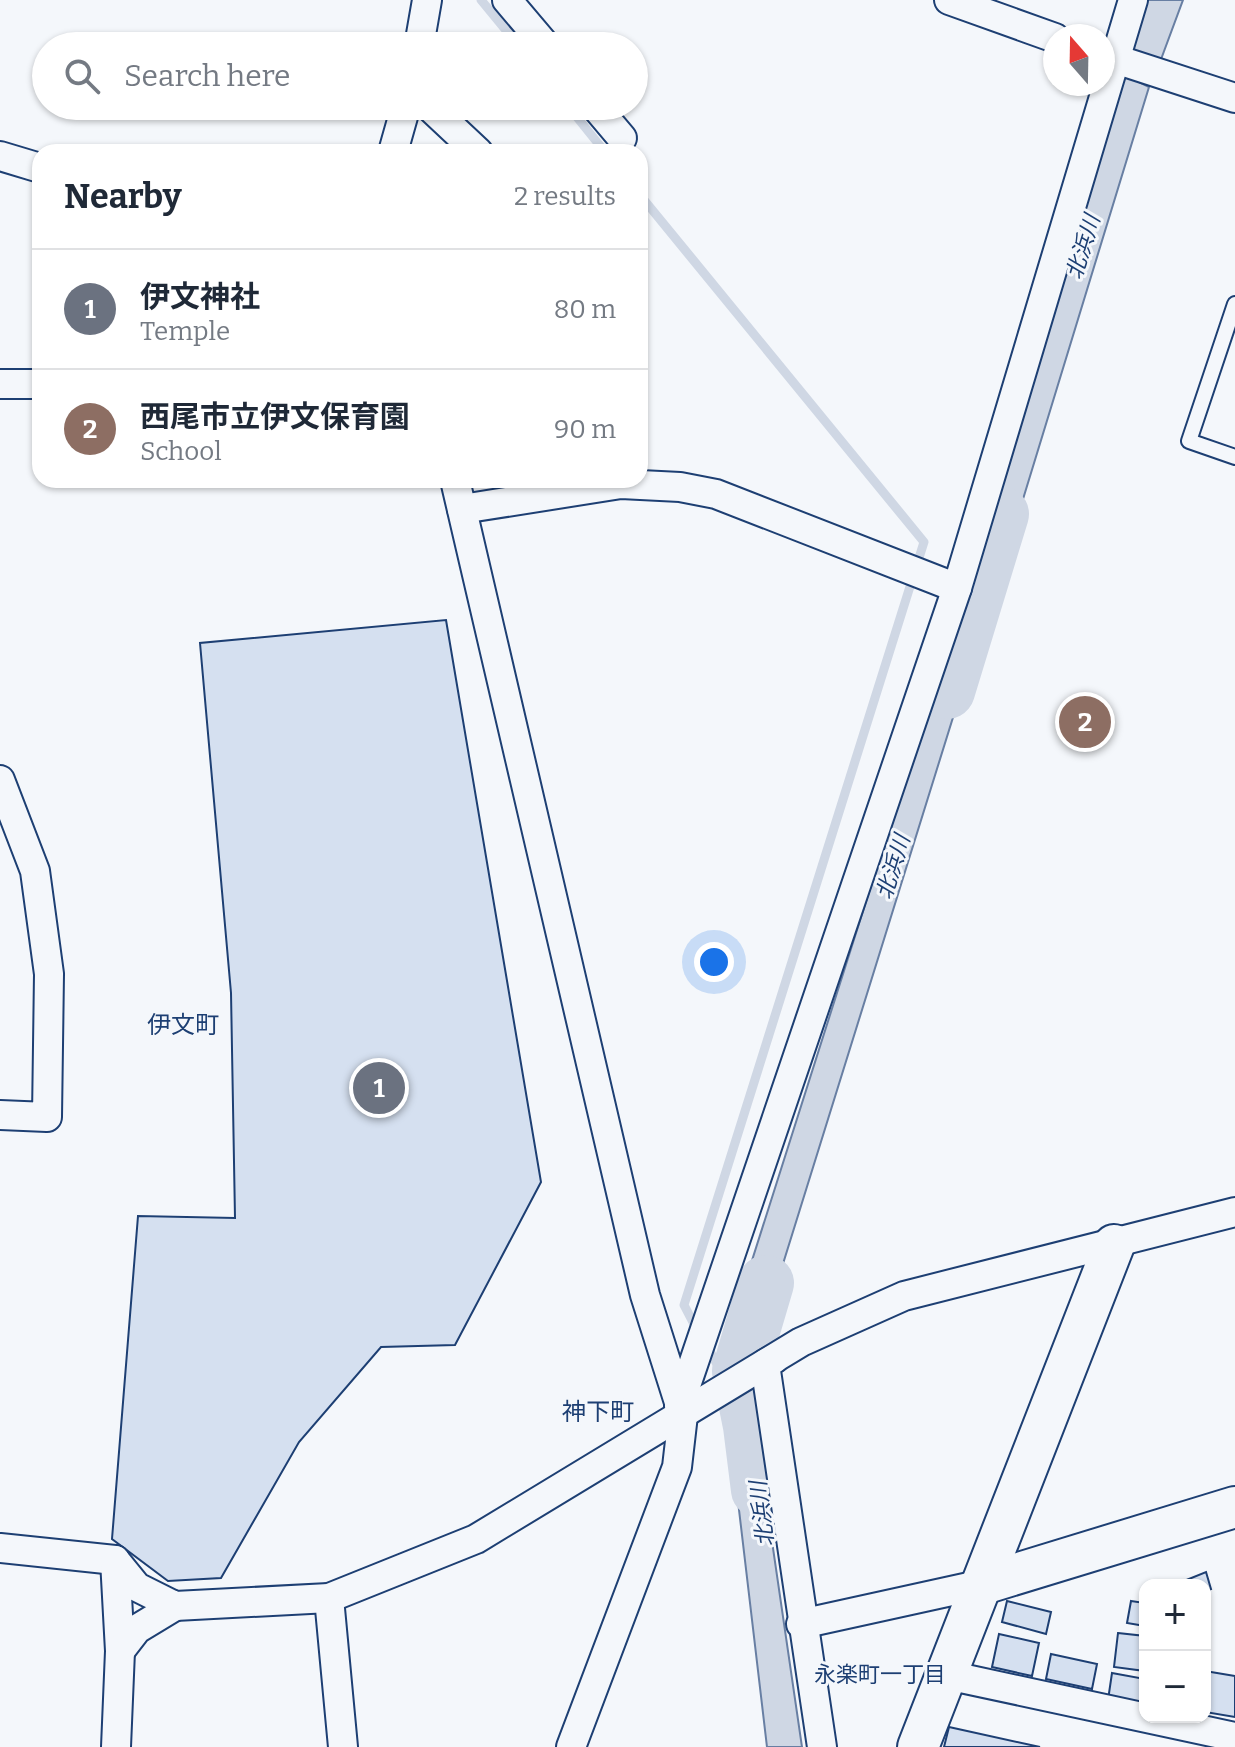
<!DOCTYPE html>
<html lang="en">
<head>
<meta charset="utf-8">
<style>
	:root { --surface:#fff; --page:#f6f6f7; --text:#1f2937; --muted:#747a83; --line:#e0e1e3; --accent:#1a73e8 }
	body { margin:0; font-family:Bitter,"Noto Sans JP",serif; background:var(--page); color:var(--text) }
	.controls { position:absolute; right:24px; bottom:24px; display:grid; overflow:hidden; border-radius:16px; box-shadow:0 2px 6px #0004 }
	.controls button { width:72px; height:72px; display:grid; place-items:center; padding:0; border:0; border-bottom:2px solid var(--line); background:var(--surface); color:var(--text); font:40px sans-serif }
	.compass { position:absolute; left:1043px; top:24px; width:72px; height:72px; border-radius:50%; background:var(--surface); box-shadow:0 2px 6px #0004; rotate:340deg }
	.you { position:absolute; left:714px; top:962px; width:28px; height:28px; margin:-20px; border:6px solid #fff; border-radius:50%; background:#1a73e8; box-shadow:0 0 0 12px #1a73e833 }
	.badge { display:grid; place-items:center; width:52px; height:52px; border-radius:50%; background:var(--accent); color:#fff; font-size:26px; font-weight:700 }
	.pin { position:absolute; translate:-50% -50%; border:4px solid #fff; box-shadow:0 2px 8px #0006 }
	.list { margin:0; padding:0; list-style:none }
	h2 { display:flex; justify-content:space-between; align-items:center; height:104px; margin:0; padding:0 32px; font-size:34px }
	h2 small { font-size:26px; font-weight:400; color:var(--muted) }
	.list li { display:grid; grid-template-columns:52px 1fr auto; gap:24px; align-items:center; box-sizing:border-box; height:120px; padding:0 32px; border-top:2px solid var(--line) }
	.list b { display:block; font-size:30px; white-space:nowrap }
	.list p { margin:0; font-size:26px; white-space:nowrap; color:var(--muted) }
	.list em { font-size:26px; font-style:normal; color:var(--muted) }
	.icon { flex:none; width:44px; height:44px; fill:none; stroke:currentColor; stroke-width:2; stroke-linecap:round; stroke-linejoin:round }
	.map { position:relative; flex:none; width:1235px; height:1747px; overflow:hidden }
	.search { position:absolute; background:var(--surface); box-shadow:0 2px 6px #0004; left:32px; top:32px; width:616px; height:88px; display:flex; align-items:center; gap:20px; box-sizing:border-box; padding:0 28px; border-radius:44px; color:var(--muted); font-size:30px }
	.panel { position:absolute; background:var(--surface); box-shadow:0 2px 6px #0004; left:32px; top:144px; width:616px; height:344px; border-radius:24px }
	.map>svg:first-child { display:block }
	.water { fill:#cfd7e4; stroke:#687fa3; stroke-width:2 }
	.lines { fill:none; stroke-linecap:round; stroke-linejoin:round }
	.stream { stroke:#cfd7e4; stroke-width:9 }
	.river { stroke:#cfd7e4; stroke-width:56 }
	.building { fill:#d5e0f0; stroke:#1d3f73; stroke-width:2 }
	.lane-casing { stroke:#1d3f73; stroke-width:18 }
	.street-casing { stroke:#1d3f73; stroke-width:32 }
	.secondary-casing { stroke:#1d3f73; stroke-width:44 }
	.lane { stroke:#f4f7fb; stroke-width:14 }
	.street { stroke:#f4f7fb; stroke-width:28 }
	.secondary { stroke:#f4f7fb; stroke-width:40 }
	.labels { text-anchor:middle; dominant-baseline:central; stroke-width:6; stroke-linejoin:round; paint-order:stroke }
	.water-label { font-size:22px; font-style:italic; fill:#1d3f73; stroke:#f4f7fb }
	.neighbourhood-label { font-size:22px; fill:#1d3f73; stroke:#f4f7fb }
	.quarter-label { font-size:24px; fill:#1d3f73; stroke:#f4f7fb }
</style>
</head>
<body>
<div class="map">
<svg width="1235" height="1747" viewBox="0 0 1235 1747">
	<rect width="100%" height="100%" fill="#f4f7fb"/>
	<!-- water -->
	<g class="water">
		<path d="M 1144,0 L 1183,0 L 1160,62 L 1128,52 Z"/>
		<path d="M 1125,75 L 1149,87 L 994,594 L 966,582 Z"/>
		<path d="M 958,612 L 983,621 L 754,1357 L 721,1358 Z"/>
		<path d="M 753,1411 L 802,1747 L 767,1747 L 729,1425 Z"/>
	</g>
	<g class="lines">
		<!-- stream -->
		<g class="stream">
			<path d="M 481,0 L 519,46"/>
			<path d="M 568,106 L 605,152"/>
			<path d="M 640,195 L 924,542 L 684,1305 L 697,1330"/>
			<path d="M 707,1346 L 750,1424"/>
		</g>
		<!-- river -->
		<g class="river">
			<path d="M 947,691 L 1001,514"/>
			<path d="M 759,1490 L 751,1426 L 740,1371 L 766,1283"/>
		</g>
	</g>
	<!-- building -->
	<g class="building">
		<path d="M 446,620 L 541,1182 L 455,1345 L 381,1347 L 299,1442 L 221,1578 L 168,1581 L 112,1539 L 138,1216 L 235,1218 L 231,993 L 200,643 Z"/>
		<path d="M 1206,1572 L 1211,1589 L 1205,1591 L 1205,1585 L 1174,1585 Z"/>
		<path d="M 1007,1601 L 1051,1612 L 1046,1634 L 1002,1622 Z"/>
		<path d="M 1131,1601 L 1145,1603 L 1145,1626 L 1127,1623 Z"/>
		<path d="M 1118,1633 L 1145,1636 L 1145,1671 L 1114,1667 Z"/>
		<path d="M 999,1634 L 1039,1643 L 1032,1676 L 992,1667 Z"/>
		<path d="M 1051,1654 L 1097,1664 L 1092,1689 L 1046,1679 Z"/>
		<path d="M 1205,1671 L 1235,1676 L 1235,1717 L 1205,1712 Z"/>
		<path d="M 1112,1673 L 1145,1679 L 1145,1706 L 1108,1700 Z"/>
		<path d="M 949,1727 L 1040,1747 L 944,1747 Z"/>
	</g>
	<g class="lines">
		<defs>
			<path id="lane" d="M 1235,304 L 1189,441 L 1235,457"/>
			<g id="street">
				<path d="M 507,0 L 546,46"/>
				<path d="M 949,0 L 1055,38"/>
				<path d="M 419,46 L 427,0"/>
				<path d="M 1103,55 L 1235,98"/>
				<path d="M 429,106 L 478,152"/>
				<path d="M 595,106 L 622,138"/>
				<path d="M 393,152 L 406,106"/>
				<path d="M 0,156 L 40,168"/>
				<path d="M 0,384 L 40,384"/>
				<path d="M 455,480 L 645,1295 L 683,1415 L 677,1467 L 571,1747"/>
				<path d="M 462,509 L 621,484 L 680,487 L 716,494 L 957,588"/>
				<path d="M 0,780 L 35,871 L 49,974 L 47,1117 L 0,1115"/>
				<path d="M 774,1359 L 765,1364 L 822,1747"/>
				<path d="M 679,1406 L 957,588 L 1133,0"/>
				<path d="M 0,1548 L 115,1560 L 137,1587 L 175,1606 L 329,1598 L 476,1539 L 801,1342 L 904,1296 L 1235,1212"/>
				<path d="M 115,1560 L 120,1651 L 116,1747"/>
				<path d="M 329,1598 L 343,1747"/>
				<path d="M 801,1624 L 983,1584"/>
				<path d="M 120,1651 L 137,1629 L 175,1606"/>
				<path d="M 947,1675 L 1235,1737"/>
			</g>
			<g id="secondary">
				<path d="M 983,1584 L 1235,1507"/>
				<path d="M 918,1747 L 1114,1245"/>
			</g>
		</defs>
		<!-- lane casing -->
		<use href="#lane" class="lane-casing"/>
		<!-- street casing -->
		<use href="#street" class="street-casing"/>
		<!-- secondary casing -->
		<use href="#secondary" class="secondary-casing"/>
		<!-- lane -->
		<use href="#lane" class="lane"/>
		<!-- street -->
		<use href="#street" class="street"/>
		<!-- secondary -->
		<use href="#secondary" class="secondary"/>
	</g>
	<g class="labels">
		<!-- water labels -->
		<g class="water-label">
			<text transform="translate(1083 247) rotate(-73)">北浜川</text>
			<text transform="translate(893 867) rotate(-73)">北浜川</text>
			<text transform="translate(762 1514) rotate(-97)">北浜川</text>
		</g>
		<!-- neighbourhood labels -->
		<g class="neighbourhood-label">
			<text x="880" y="1674">永楽町一丁目</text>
		</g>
		<!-- quarter labels -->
		<g class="quarter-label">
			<text x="183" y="1025">伊文町</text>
			<text x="598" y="1412">神下町</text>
		</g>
	</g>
</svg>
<div class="controls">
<button>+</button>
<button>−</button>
</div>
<svg class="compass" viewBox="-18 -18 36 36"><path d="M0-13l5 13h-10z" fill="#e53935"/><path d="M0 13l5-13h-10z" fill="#747a83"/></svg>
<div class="you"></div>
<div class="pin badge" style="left:379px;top:1088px;background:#6b7280">1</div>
<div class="pin badge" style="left:1085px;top:722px;background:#8d6e63">2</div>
<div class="search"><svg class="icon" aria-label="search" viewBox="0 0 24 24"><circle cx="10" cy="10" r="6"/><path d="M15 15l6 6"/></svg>Search here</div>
<section class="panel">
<h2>Nearby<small>2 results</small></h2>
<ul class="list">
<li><span class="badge" style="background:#6b7280">1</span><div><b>伊文神社</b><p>Temple</p></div><em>80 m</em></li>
<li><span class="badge" style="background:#8d6e63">2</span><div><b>西尾市立伊文保育園</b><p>School</p></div><em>90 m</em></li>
</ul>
</section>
</div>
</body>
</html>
